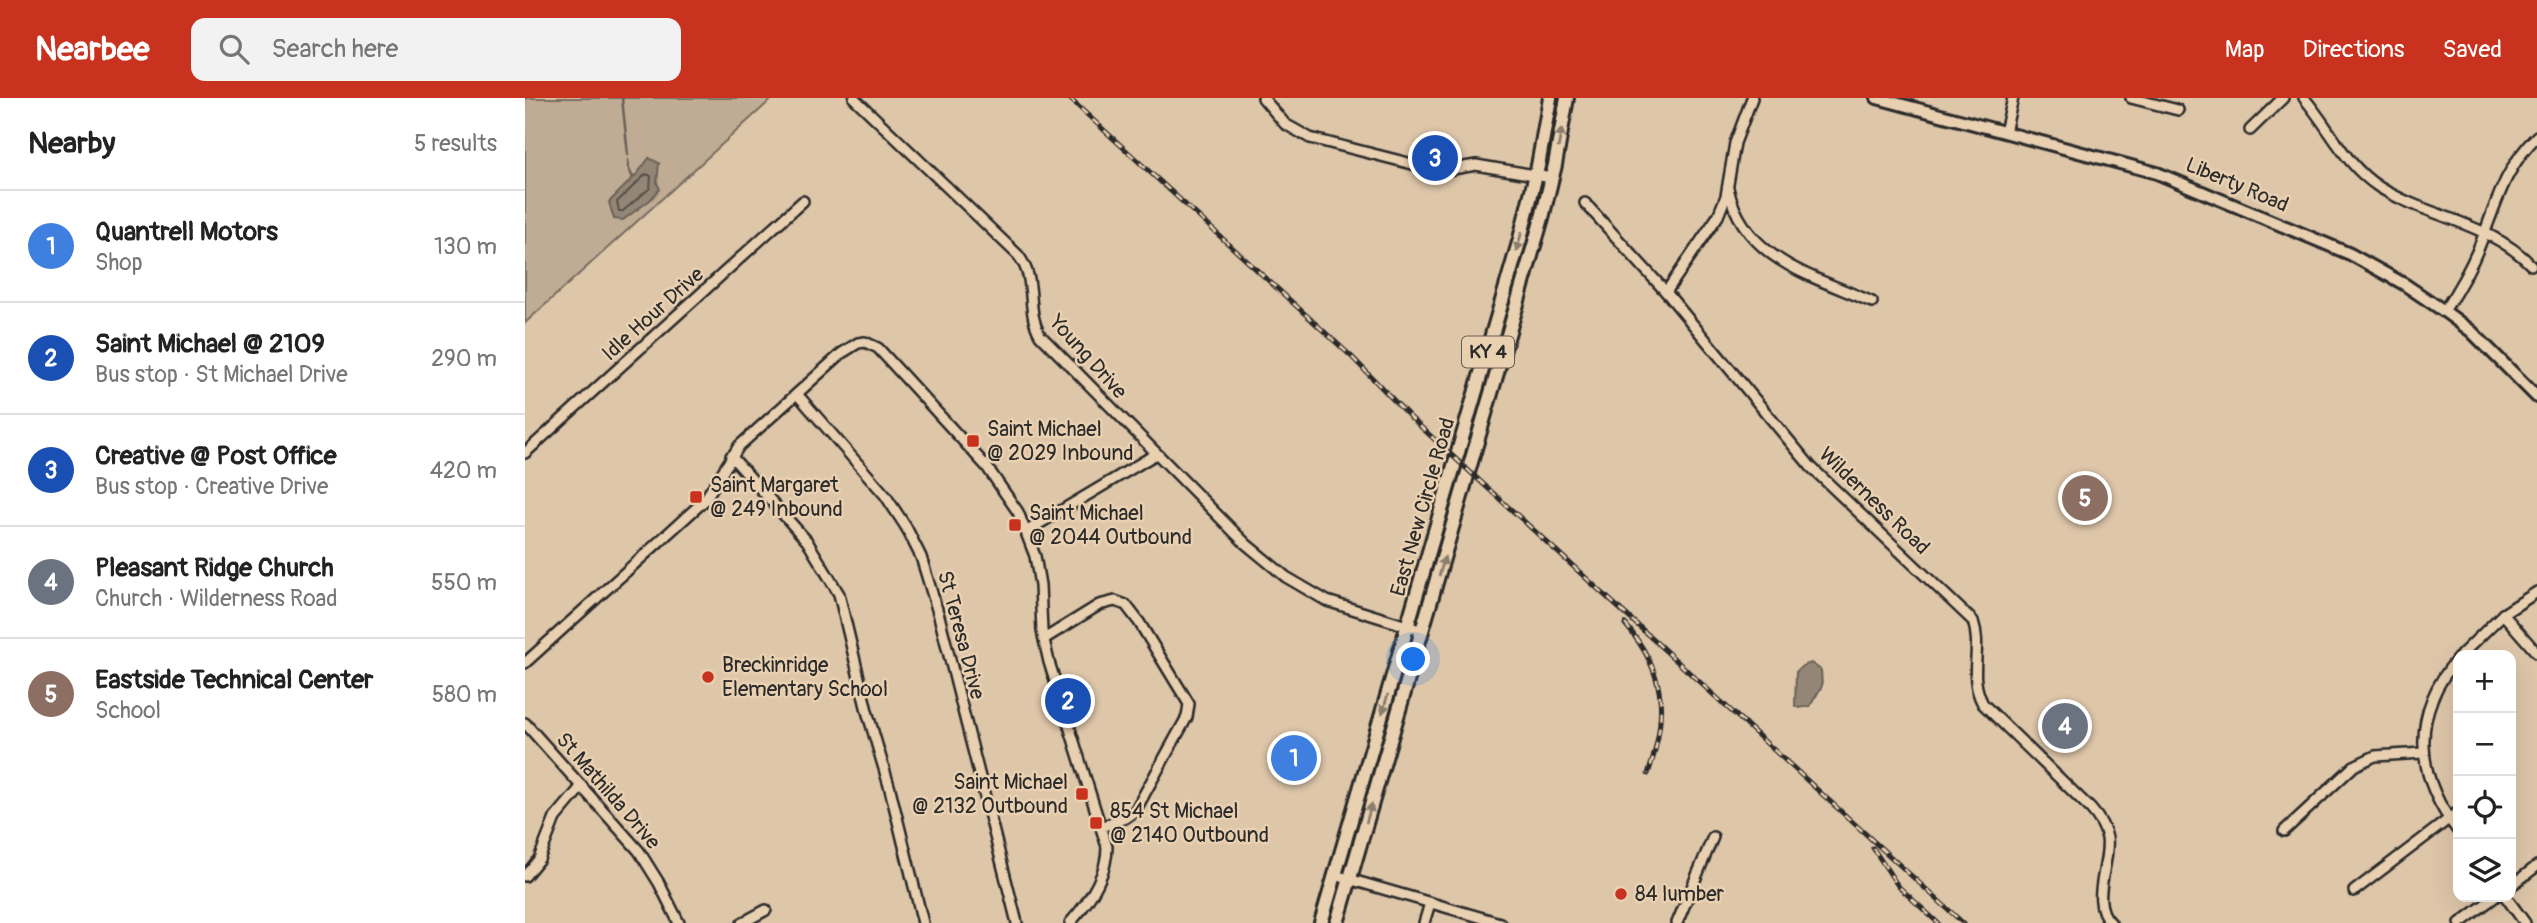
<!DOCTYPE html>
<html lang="en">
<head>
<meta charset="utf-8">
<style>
	:root { --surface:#fff; --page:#f2f2f2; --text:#222; --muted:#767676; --line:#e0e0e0; --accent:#c8321e }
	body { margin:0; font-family:Pangolin,sans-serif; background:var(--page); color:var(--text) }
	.controls { position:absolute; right:21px; bottom:21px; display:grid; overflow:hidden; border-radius:14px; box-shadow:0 7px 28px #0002 }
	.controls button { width:63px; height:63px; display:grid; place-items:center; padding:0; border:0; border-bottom:2px solid var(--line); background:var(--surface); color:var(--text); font:35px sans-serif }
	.you { position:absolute; left:889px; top:562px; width:24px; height:24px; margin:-18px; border:5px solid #fff; border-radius:50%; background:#1a73e8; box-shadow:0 0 0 10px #1a73e833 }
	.badge { display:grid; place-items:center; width:46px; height:46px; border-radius:50%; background:var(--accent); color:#fff; font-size:23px; font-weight:700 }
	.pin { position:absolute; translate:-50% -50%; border:4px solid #fff; box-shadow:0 2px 7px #0006 }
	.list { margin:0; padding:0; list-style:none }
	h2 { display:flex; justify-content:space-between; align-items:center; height:91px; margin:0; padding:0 28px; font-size:30px }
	h2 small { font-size:23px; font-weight:400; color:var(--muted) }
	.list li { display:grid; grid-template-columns:46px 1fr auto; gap:21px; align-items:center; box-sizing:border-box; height:112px; padding:0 28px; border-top:2px solid var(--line) }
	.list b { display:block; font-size:26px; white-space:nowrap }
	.list p { margin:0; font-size:23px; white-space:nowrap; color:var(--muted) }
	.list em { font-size:23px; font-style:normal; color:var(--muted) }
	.icon { flex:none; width:38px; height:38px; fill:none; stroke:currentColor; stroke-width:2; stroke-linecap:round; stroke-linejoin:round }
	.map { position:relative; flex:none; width:2012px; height:825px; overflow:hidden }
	header { display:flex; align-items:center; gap:42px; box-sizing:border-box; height:98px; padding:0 35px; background:var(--accent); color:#fff }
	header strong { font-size:33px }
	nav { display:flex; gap:38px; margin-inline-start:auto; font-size:24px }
	.search { width:490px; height:63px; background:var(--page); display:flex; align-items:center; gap:18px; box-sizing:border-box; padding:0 24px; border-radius:14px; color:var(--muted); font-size:26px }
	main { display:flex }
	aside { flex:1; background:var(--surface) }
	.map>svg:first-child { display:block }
	.green { fill:#c0ac94; stroke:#766c60; stroke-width:2 }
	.water { fill:#948676; stroke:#6a6258; stroke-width:2 }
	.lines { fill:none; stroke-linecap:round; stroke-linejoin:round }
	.shore { stroke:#554f49; stroke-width:2 }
	.stream { stroke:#6a6258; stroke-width:2.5 }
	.minor-casing { stroke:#2b2b2b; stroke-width:14 }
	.major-casing { stroke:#2b2b2b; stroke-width:16 }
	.highway-casing { stroke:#2b2b2b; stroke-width:18 }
	.minor { stroke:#e9d0b1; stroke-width:9 }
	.major { stroke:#e9d0b1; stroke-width:10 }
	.highway { stroke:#e9d0b1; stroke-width:12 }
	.rail-casing { stroke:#2b2b2b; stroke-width:5 }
	.rail { stroke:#e9d0b1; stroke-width:2.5; stroke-dasharray:8; stroke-linecap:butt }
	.oneway { fill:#8a7e6e }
	.poi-dot { fill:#c8321e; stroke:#e9d0b1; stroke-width:2.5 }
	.labels { text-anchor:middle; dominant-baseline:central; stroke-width:5; stroke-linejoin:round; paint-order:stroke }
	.shield { fill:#e9d0b1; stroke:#645c53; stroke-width:2 }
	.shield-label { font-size:19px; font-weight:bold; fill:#2b2b2b }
	.street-label { font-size:21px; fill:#2b2b2b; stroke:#e9d0b1 }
	.poi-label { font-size:21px; fill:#2b2b2b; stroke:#e9d0b1; text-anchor:start }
</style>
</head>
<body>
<header>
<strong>Nearbee</strong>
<div class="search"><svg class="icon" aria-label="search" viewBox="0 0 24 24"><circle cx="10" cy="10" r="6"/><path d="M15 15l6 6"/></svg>Search here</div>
<nav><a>Map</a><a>Directions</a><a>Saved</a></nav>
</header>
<main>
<aside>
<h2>Nearby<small>5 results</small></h2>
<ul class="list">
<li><span class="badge" style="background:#3f7fe0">1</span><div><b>Quantrell Motors</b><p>Shop</p></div><em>130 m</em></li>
<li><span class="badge" style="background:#1a4fb4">2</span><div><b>Saint Michael @ 2109</b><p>Bus stop · St Michael Drive</p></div><em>290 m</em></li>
<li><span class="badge" style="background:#1a4fb4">3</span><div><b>Creative @ Post Office</b><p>Bus stop · Creative Drive</p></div><em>420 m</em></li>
<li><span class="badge" style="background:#6b7280">4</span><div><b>Pleasant Ridge Church</b><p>Church · Wilderness Road</p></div><em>550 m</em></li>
<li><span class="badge" style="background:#8d6e63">5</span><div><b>Eastside Technical Center</b><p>School</p></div><em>580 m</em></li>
</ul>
</aside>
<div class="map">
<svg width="2012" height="825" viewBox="0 0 2012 825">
	<rect width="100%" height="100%" fill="#dec6a9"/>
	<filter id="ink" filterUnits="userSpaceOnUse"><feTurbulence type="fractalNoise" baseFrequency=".0143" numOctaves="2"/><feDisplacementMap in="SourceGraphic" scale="14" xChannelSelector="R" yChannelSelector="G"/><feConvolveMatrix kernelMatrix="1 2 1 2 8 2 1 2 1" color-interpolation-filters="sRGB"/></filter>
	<g filter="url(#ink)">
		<!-- green -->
		<path class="green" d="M 0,0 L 248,0 L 0,225 Z"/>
		<!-- water -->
		<g class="water">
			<path d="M 124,60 L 134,65 L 132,85 L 135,91 L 125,102 L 98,122 L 89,121 L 84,104 L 112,76 Z"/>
			<path d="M 1286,565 L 1296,572 L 1297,588 L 1285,608 L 1274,610 L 1270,608 L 1271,574 L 1277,568 Z"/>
		</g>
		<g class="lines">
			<!-- shore -->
			<path class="shore" d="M 121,76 L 126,78 L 125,90 L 98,113 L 94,113 L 92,104 Z"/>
			<!-- stream -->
			<g class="stream">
				<path d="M 97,0 L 103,57"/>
				<path d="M 103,62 L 103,69 L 108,80"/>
			</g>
			<defs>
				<g id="minor">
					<path d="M 329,0 L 493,157 C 513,182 500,211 515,237 L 721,446 L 761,479 L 802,503 L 898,533"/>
					<path d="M 738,0 L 760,26 L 785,40 L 907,71 L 922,72 L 951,67 L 1027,80"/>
					<path d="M 1606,0 L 1653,12"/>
					<path d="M 1779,0 C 1805,30 1820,67 1854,89 C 1902,119 1966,125 2006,167"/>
					<path d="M 1725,32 L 1758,0"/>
					<path d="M 1480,34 L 1488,0"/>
					<path d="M 1203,90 C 1219,162 1288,178 1347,204"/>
					<path d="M 1060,105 L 1141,194 L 1286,369 L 1448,523 C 1458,552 1442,577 1458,606 L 1566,711 C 1573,719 1580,729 1582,740 C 1586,766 1563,804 1586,825"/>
					<path d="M 1141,194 L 1193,118 L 1201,98 L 1210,45 L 1227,0"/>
					<path d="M 1919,213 C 1935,189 1948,166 1958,139 C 1973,100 1981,69 2012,38"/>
					<path d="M 272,296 L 360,397 L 381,429 L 396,459 L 414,518 L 492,825"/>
					<path d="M 0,355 L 278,103"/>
					<path d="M 206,358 L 282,443 L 314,496 L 342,613 L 365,691 L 398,825"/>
					<path d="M 502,433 L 631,356"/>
					<path d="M 1978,516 L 2012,555"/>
					<path d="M 519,541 L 574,507 L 590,503 L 601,507 L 614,524 L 664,606 L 662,619 L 610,713 L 600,720 L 576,729"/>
					<path d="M 1936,557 L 1978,516 L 2012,494"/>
					<path d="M 1933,560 C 1885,615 1890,678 1933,733"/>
					<path d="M 0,565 L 179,403 L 214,348 L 317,255 L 333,245 L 340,244 L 353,250 L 462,369 L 493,414 L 510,458 L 515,487 L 517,533 L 524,564 L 582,749 C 582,777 563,805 545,825"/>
					<path d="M 0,625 L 114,753 L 134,785 L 154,825"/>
					<path d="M 1759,733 L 1829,668 L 1850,658 L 1898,655"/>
					<path d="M 810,777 L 975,825"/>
					<path d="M 0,778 L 14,761 L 30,720 L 57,688"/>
					<path d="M 1986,788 L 2012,768"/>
					<path d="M 1829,793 L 1933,714"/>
					<path d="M 1981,799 L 2000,825"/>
					<path d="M 217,825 L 241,812"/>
					<path d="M 899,825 L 905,805"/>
					<path d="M 1152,825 L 1188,739"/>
					<path d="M 1935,825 L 1970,799"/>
				</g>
				<path id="major" d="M 1352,0 L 1632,75 L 1825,156 L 1879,186 L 1919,213 L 1946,233 L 2012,299"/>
				<g id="highway">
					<path d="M 796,825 L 995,141 L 1013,68 L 1025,0"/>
					<path d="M 812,825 L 1017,120 L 1030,67 L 1042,0"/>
				</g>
			</defs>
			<!-- minor casing -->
			<use href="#minor" class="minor-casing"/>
			<!-- major casing -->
			<use href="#major" class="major-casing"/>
			<!-- highway casing -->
			<use href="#highway" class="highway-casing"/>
			<!-- minor -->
			<use href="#minor" class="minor"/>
			<!-- major -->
			<use href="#major" class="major"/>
			<!-- highway -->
			<use href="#highway" class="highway"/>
			<defs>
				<g id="rail">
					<path d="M 544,0 L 827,259 L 885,319 L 1438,825"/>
					<path d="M 1100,526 C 1142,575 1143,618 1123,676"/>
					<path d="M 1348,750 L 1373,788 L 1413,825"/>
				</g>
			</defs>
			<!-- rail casing -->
			<use href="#rail" class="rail-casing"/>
			<!-- rail -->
			<use href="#rail" class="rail"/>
		</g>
		<!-- one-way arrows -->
		<defs><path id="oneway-solid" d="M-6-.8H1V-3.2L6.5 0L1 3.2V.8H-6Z" transform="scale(1.75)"/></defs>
		<g class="oneway">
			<use href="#oneway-solid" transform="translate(1035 40) rotate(-80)"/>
			<use href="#oneway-solid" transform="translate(994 144) rotate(105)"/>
			<use href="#oneway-solid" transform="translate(917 468) rotate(-74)"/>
			<use href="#oneway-solid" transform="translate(860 606) rotate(107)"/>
			<use href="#oneway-solid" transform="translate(844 715) rotate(-74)"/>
		</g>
	</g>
	<!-- markers -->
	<g class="poi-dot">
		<rect x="441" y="336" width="14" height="14" rx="3.5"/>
		<rect x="164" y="392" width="14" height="14" rx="3.5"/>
		<rect x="483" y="420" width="14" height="14" rx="3.5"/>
		<circle cx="183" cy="579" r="7"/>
		<rect x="550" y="689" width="14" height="14" rx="3.5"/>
		<rect x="564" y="718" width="14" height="14" rx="3.5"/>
		<circle cx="1096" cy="796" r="7"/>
	</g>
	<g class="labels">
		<!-- shield labels -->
		<rect class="shield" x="937" y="238.5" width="52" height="31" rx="5"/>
		<g class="shield-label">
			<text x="963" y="254">KY 4</text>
		</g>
		<!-- street labels -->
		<g class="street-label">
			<text transform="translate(1712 87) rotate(23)">Liberty Road</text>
			<text transform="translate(128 216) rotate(-42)">Idle Hour Drive</text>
			<text transform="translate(563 259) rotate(48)">Young Drive</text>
			<text transform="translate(1349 403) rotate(44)">Wilderness Road</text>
			<text transform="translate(898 409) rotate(-74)">East New Circle Road</text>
			<text transform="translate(436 537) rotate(75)">St Teresa Drive</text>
			<text transform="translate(83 693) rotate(49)">St Mathilda Drive</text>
		</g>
		<!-- poi labels -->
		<g class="poi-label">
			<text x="462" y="331">Saint Michael<tspan x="462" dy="24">@ 2029 Inbound</tspan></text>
			<text x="185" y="387">Saint Margaret<tspan x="185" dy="24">@ 249 Inbound</tspan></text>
			<text x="504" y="415">Saint Michael<tspan x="504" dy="24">@ 2044 Outbound</tspan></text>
			<text x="197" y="567">Breckinridge<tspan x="197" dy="24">Elementary School</tspan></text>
			<text x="543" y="684" text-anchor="end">Saint Michael<tspan x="543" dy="24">@ 2132 Outbound</tspan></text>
			<text x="585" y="713">854 St Michael<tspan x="585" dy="24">@ 2140 Outbound</tspan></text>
			<text x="1110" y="796">84 lumber</text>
		</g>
	</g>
</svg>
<div class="controls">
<button>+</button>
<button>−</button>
<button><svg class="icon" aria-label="locate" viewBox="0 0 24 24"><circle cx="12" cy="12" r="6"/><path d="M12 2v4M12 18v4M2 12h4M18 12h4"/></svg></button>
<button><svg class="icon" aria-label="layers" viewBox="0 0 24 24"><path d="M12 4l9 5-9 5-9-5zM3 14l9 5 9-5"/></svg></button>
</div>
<div class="you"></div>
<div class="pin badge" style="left:769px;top:660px;background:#3f7fe0">1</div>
<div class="pin badge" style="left:543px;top:603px;background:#1a4fb4">2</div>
<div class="pin badge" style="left:910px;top:60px;background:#1a4fb4">3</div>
<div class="pin badge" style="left:1540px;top:628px;background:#6b7280">4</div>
<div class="pin badge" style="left:1560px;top:400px;background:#8d6e63">5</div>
</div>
</main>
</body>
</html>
